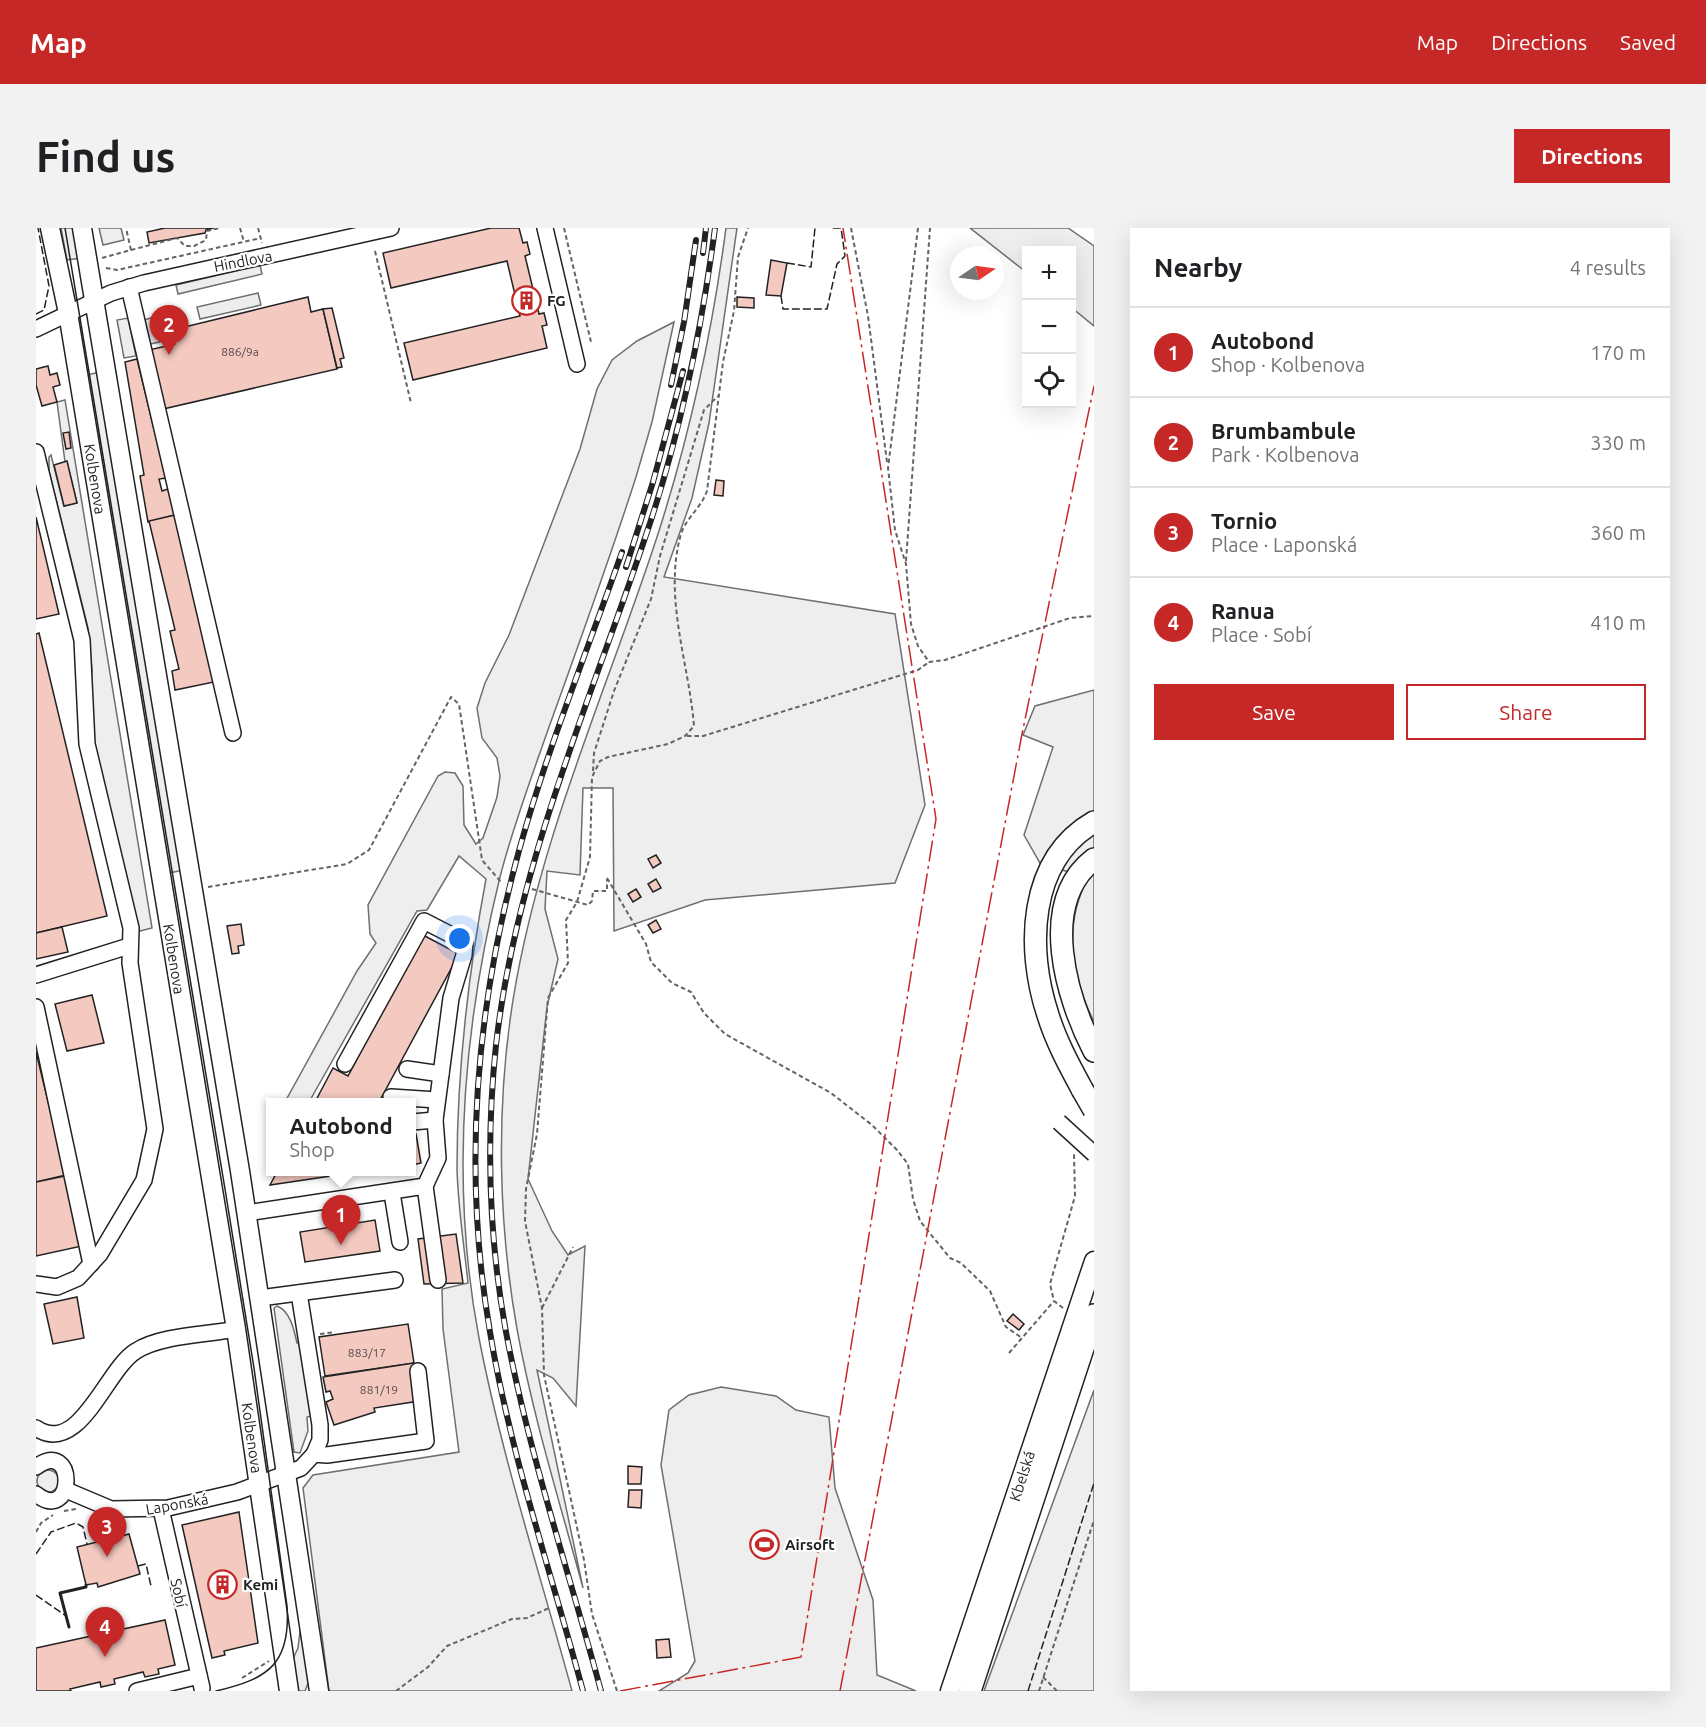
<!DOCTYPE html>
<html lang="en">
<head>
<meta charset="utf-8">
<style>
	:root { --surface:#fff; --page:#f2f2f2; --text:#202124; --muted:#757577; --line:#e0e0e0; --accent:#c62828 }
	body { margin:0; font-family:Ubuntu,sans-serif; background:var(--page); color:var(--text) }
	.controls { position:absolute; right:18px; top:18px; display:grid; overflow:hidden; border-radius:0px; box-shadow:0 6px 24px #0002 }
	.controls button { width:54px; height:54px; display:grid; place-items:center; padding:0; border:0; border-bottom:2px solid var(--line); background:var(--surface); color:var(--text); font:30px sans-serif }
	.compass { position:absolute; left:914px; top:18px; width:54px; height:54px; border-radius:50%; background:var(--surface); box-shadow:0 6px 24px #0002; rotate:77deg }
	.you { position:absolute; left:424px; top:711px; width:21px; height:21px; margin:-15px; border:4px solid #fff; border-radius:50%; background:#1a73e8; box-shadow:0 0 0 9px #1a73e833 }
	.badge { display:grid; place-items:center; width:39px; height:39px; border-radius:50%; background:var(--accent); color:#fff; font-size:20px; font-weight:700 }
	.pin { position:absolute; translate:-50% -50px; filter:drop-shadow(0 2px 3px #0008) }
	.pin::after { content:''; position:absolute; top:32px; width:21px; height:18px; background:inherit; clip-path:polygon(0 0,100% 0,50% 100%) }
	.popup { position:absolute; left:230px; top:870px; width:150px; height:78px; box-sizing:border-box; display:grid; place-content:center; border-radius:0px; background:var(--surface); filter:drop-shadow(0 2px 4px #0005); font-size:20px; white-space:nowrap; color:var(--muted) }
	.popup b { font-size:22px; color:var(--text) }
	.popup::after { content:''; position:absolute; left:50%; top:100%; margin-left:-12px; border:12px solid transparent; border-top-color:var(--surface) }
	.list { margin:0; padding:0; list-style:none }
	h2 { display:flex; justify-content:space-between; align-items:center; height:78px; margin:0; padding:0 24px; font-size:26px }
	h2 small { font-size:20px; font-weight:400; color:var(--muted) }
	.list li { display:grid; grid-template-columns:39px 1fr auto; gap:18px; align-items:center; box-sizing:border-box; height:90px; padding:0 24px; border-top:2px solid var(--line) }
	.list b { display:block; font-size:22px; white-space:nowrap }
	.list p { margin:0; font-size:20px; white-space:nowrap; color:var(--muted) }
	.list em { font-size:20px; font-style:normal; color:var(--muted) }
	.actions { display:flex; gap:12px; padding:18px 24px }
	.actions a { flex:1; padding:14px 0; border:2px solid var(--accent); border-radius:0px; text-align:center; font-size:21px; color:var(--accent) }
	.actions .main { background:var(--accent); color:#fff }
	.icon { flex:none; width:33px; height:33px; fill:none; stroke:currentColor; stroke-width:2; stroke-linecap:round; stroke-linejoin:round }
	.map { position:relative; flex:none; width:1058px; height:1463px; overflow:hidden; border-radius:0px }
	header { display:flex; align-items:center; gap:36px; box-sizing:border-box; height:84px; padding:0 30px; background:var(--accent); color:#fff }
	header strong { font-size:28px }
	nav { display:flex; gap:33px; margin-inline-start:auto; font-size:21px }
	.intro { display:flex; align-items:center; justify-content:space-between; box-sizing:border-box; height:144px; padding:0 36px }
	h1 { margin:0; font-size:42px }
	.button { padding:15px 27px; border-radius:0px; background:var(--accent); color:#fff; font-size:21px; font-weight:700 }
	main { display:flex; gap:36px; padding:0 36px }
	aside { flex:1; background:var(--surface); border-radius:0px; box-shadow:0 6px 24px #0002 }
	.map>svg:first-child { display:block }
	.green { fill:#eee; stroke:#6f6f6f; stroke-width:1.5 }
	.parking { fill:#ededed; stroke:#6f6f6f; stroke-width:1.5 }
	.building { fill:#f3c9c0; stroke:#222; stroke-width:1.5 }
	.lines { fill:none; stroke-linecap:round; stroke-linejoin:round }
	.minor-casing { stroke:#222; stroke-width:18 }
	.major-casing { stroke:#222; stroke-width:21 }
	.highway-casing { stroke:#222; stroke-width:24 }
	.path { stroke:#646464; stroke-width:2; stroke-dasharray:4.5 3; stroke-linecap:butt }
	.minor { stroke:#fff; stroke-width:15 }
	.major { stroke:#fff; stroke-width:18 }
	.highway { stroke:#fff; stroke-width:21 }
	.tram { stroke:#222; stroke-width:1.5 }
	.rail-casing { stroke:#222; stroke-width:6 }
	.rail { stroke:#fff; stroke-width:4; stroke-dasharray:11; stroke-linecap:butt }
	.minor-bridge-casing { stroke:#222; stroke-width:18; stroke-linecap:butt }
	.highway-bridge-casing { stroke:#222; stroke-width:24; stroke-linecap:butt }
	.minor-bridge { stroke:#fff; stroke-width:15 }
	.highway-bridge { stroke:#fff; stroke-width:21 }
	.fence { stroke:#222; stroke-width:1.5; stroke-dasharray:8 3; stroke-linecap:butt }
	.wall { stroke:#222; stroke-width:3 }
	.power { stroke:#c62828; stroke-width:1.5; stroke-dasharray:21 4.5 3 4.5; stroke-linecap:butt }
	.labels { text-anchor:middle; dominant-baseline:central; stroke-width:4.5; stroke-linejoin:round; paint-order:stroke }
	.number-label { font-size:12px; fill:#564c4a }
	.street-label { font-size:15px; fill:#222; stroke:#fff }
	.poi-label { font-size:15px; font-weight:bold; fill:#222; stroke:#fff; text-anchor:start }
</style>
</head>
<body>
<header>
<strong>Map</strong>
<nav><a>Map</a><a>Directions</a><a>Saved</a></nav>
</header>
<div class="intro"><h1>Find us</h1><a class="button">Directions</a></div>
<main>
<div class="map">
<svg width="1058" height="1463" viewBox="0 0 1058 1463">
	<rect width="100%" height="100%" fill="#fff"/>
	<!-- green -->
	<g class="green">
		<path d="M 25,0 L 39,0 L 45,30 L 31,32 Z"/>
		<path d="M 63,0 L 85,0 L 88,12 L 67,17 Z"/>
		<path d="M 690,0 L 701,0 L 673,195 L 656,270 L 628,349 L 859,386 L 889,577 L 859,655 L 669,672 L 578,703 L 577,560 L 547,560 L 544,647 L 511,643 L 509,681 L 522,731 L 511,779 L 492,951 L 516,1003 L 532,1027 L 549,1018 L 540,1178 L 517,1150 L 501,1142 L 547,1360 C 524,1275 497,1189 481,1101 C 462,994 460,879 477,772 C 503,611 571,462 621,309 C 654,207 676,106 690,0 Z"/>
		<path d="M 934,0 L 1032,0 L 1058,18 L 1058,98 L 1036,80 L 1036,22 L 990,22 L 990,44 Z"/>
		<path d="M 638,94 L 616,194 L 600,249 C 573,333 543,416 513,499 C 496,548 477,598 464,649 C 427,799 414,957 443,1110 C 466,1229 504,1346 536,1463 L 293,1463 L 267,1260 L 277,1247 L 423,1224 L 407,1101 L 406,1061 L 432,1055 C 428,1017 422,979 421,941 C 421,843 432,747 450,651 L 423,628 L 391,682 L 381,683 L 273,874 L 249,874 L 321,743 L 340,715 L 334,706 L 332,677 L 402,548 L 409,544 L 419,545 L 427,558 L 428,597 L 440,616 L 447,610 L 461,569 L 464,548 L 461,530 L 446,510 L 441,480 L 449,455 L 473,407 L 544,221 L 561,161 L 576,132 L 601,113 Z"/>
		<path d="M 64,144 L 148,642 L 133,645 L 51,147 Z"/>
		<path d="M 29,172 L 116,700 L 100,704 L 58,523 L 54,476 L 56,442 L 52,400 L 13,243 L 13,229 L 15,227 L 28,278 L 41,275 L 31,234 L 29,234 L 21,174 Z"/>
		<path d="M 1058,462 L 1058,794 C 1035,747 1027,697 1052,650 L 1004,635 L 988,607 L 1017,519 L 987,507 L 999,478 Z"/>
		<path d="M 241,1078 C 254,1083 258,1101 261,1115 L 263,1114 L 275,1188 L 271,1189 L 272,1203 L 264,1225 L 258,1224 L 238,1080 Z"/>
		<path d="M 685,1159 L 740,1168 L 760,1182 L 793,1189 L 799,1260 L 837,1372 L 841,1447 L 880,1463 L 623,1463 L 652,1445 L 659,1433 L 625,1237 L 633,1182 L 653,1167 Z"/>
		<path d="M 1058,1162 L 1058,1463 L 948,1463 Z"/>
		<circle cx="12" cy="1253" r="11"/>
		<path d="M 265,1395 L 273,1453 L 269,1463 L 259,1463 L 255,1435 L 262,1420 Z"/>
	</g>
	<!-- parking -->
	<g class="parking">
		<path d="M 224,37 L 226,46 L 142,66 L 140,57 Z"/>
		<path d="M 222,65 L 225,77 L 164,91 L 161,79 Z"/>
		<path d="M 118,89 L 124,114 L 114,116 L 108,92 Z"/>
		<path d="M 92,90 L 100,128 L 88,130 L 81,92 Z"/>
	</g>
	<!-- building -->
	<g class="building">
		<path d="M 129,0 L 178,0 L 170,2 L 169,5 L 113,15 L 111,4 Z"/>
		<path d="M 455,0 L 483,0 L 487,15 L 491,14 L 494,26 L 489,28 L 503,86 L 508,85 L 511,97 L 506,98 L 511,120 L 377,152 L 368,115 L 484,88 L 471,33 L 355,60 L 347,25 Z"/>
		<path d="M 735,32 L 751,35 L 745,68 L 730,67 Z"/>
		<path d="M 272,69 L 275,84 L 287,81 L 301,141 L 127,181 L 113,122 L 139,116 L 136,102 Z"/>
		<path d="M 701,69 L 718,70 L 718,80 L 701,79 Z"/>
		<path d="M 296,80 L 308,130 L 304,131 L 306,139 L 301,140 L 287,81 Z"/>
		<path d="M 101,131 L 130,250 L 123,251 L 126,263 L 132,261 L 139,287 L 112,294 L 104,248 L 108,247 L 89,134 Z"/>
		<path d="M 12,138 L 14,147 L 21,145 L 24,157 L 17,159 L 21,174 L 6,178 L 0,157 L 0,141 Z"/>
		<path d="M 33,204 L 35,220 L 30,221 L 27,205 Z"/>
		<path d="M 31,233 L 41,275 L 28,278 L 18,237 Z"/>
		<path d="M 680,252 L 688,253 L 687,268 L 678,267 Z"/>
		<path d="M 139,287 L 178,454 L 139,462 L 136,443 L 143,441 L 134,403 L 139,402 L 113,293 Z"/>
		<path d="M 0,289 L 23,386 L 0,391 Z"/>
		<path d="M 3,405 L 71,688 L 0,705 L 0,406 Z"/>
		<path d="M 620,627 L 625,635 L 617,640 L 612,631 Z"/>
		<path d="M 620,651 L 625,660 L 617,664 L 612,656 Z"/>
		<path d="M 600,661 L 605,669 L 597,674 L 592,666 Z"/>
		<path d="M 620,692 L 625,701 L 617,705 L 612,697 Z"/>
		<path d="M 205,696 L 208,717 L 202,718 L 203,725 L 196,726 L 191,698 Z"/>
		<path d="M 26,699 L 32,724 L 0,731 L 0,705 Z"/>
		<path d="M 387,707 L 423,726 L 343,874 L 279,874 L 297,840 L 312,848 Z"/>
		<path d="M 56,767 L 68,815 L 31,823 L 19,776 Z"/>
		<path d="M 0,824 L 30,947 L 0,954 Z"/>
		<path d="M 380,906 L 385,935 L 376,937 L 376,907 Z"/>
		<path d="M 241,944 L 322,944 L 234,957 Z"/>
		<path d="M 29,948 L 46,1018 L 0,1028 L 0,954 Z"/>
		<path d="M 339,992 L 344,1023 L 269,1034 L 264,1004 Z"/>
		<path d="M 420,1006 L 427,1055 L 388,1056 L 382,1011 Z"/>
		<path d="M 41,1069 L 48,1110 L 17,1116 L 8,1076 Z"/>
		<path d="M 977,1086 L 988,1096 L 983,1102 L 971,1093 Z"/>
		<path d="M 372,1096 L 378,1135 L 289,1148 L 283,1109 Z"/>
		<path d="M 378,1135 L 383,1173 L 338,1180 L 339,1184 L 298,1197 L 290,1174 L 297,1171 L 294,1163 L 290,1164 L 287,1149 Z"/>
		<path d="M 592,1238 L 606,1239 L 605,1256 L 592,1256 Z"/>
		<path d="M 593,1262 L 606,1262 L 605,1280 L 592,1279 Z"/>
		<path d="M 203,1284 L 222,1415 L 188,1423 L 189,1427 L 176,1430 L 146,1297 Z"/>
		<path d="M 77,1306 L 78,1310 L 93,1306 L 104,1346 L 62,1359 L 61,1355 L 50,1357 L 41,1319 L 61,1314 L 61,1310 Z"/>
		<path d="M 129,1392 L 139,1437 L 122,1441 L 123,1446 L 109,1449 L 107,1444 L 78,1451 L 79,1456 L 65,1459 L 64,1454 L 34,1461 L 35,1463 L 0,1463 L 0,1420 Z"/>
		<path d="M 633,1411 L 635,1429 L 621,1430 L 620,1412 Z"/>
	</g>
	<g class="lines">
		<defs>
			<g id="minor">
				<path d="M 509,0 L 541,136"/>
				<path d="M 93,59 L 197,505"/>
				<path d="M 0,101 L 75,65 L 108,55 L 355,0"/>
				<path d="M 0,224 L 46,412 L 51,516 L 95,700 L 94,735 L 119,901 L 108,952 L 64,1026 L 42,1050 L 21,1059 L 0,1056"/>
				<path d="M 0,747 L 93,718"/>
				<path d="M 0,779 L 55,1036"/>
				<path d="M 371,841 L 405,846"/>
				<path d="M 355,869 L 401,872"/>
				<path d="M 376,894 L 399,892"/>
				<path d="M 389,958 L 402,1052"/>
				<path d="M 356,965 L 364,1014"/>
				<path d="M 211,985 L 389,958 L 402,930 L 399,892 L 415,770 L 428,727 L 429,714 L 388,693 L 309,836"/>
				<path d="M 263,1065 L 284,1197 L 284,1212 L 278,1226"/>
				<path d="M 224,1070 L 359,1052"/>
				<path d="M 0,1200 C 44,1229 70,1141 100,1123 C 125,1107 171,1107 200,1101"/>
				<path d="M 0,1239 C 41,1209 39,1297 0,1266"/>
				<path d="M 30,1262 L 75,1281 L 132,1280 L 201,1264 L 265,1240 L 278,1226 L 291,1227 L 390,1213 L 382,1143"/>
				<path d="M 125,1281 L 166,1460"/>
				<path d="M 101,1463 L 163,1448"/>
			</g>
			<g id="major">
				<path d="M 14,0 L 32,85 L 200,1101 L 253,1463"/>
				<path d="M 46,0 L 204,943 L 283,1463"/>
				<path d="M 914,1463 L 1058,1033"/>
			</g>
			<g id="highway">
				<path d="M 1058,631 C 1001,675 1031,771 1058,823"/>
				<path d="M 1046,861 C 1033,837 1020,813 1012,787 C 990,721 992,632 1058,594"/>
				<path d="M 934,1463 L 1058,1087"/>
			</g>
		</defs>
		<!-- minor casing -->
		<use href="#minor" class="minor-casing"/>
		<!-- major casing -->
		<use href="#major" class="major-casing"/>
		<!-- highway casing -->
		<use href="#highway" class="highway-casing"/>
		<!-- path -->
		<g class="path">
			<path d="M 204,0 L 208,14"/>
			<path d="M 222,0 L 226,15"/>
			<path d="M 528,0 L 555,114"/>
			<path d="M 815,0 L 832,88 L 851,234"/>
			<path d="M 882,0 L 852,240 L 859,302 L 870,336 L 875,396 L 882,418 L 893,434 L 909,432 L 1034,390 L 1058,388"/>
			<path d="M 95,22 L 141,10 L 149,18 L 158,18 L 170,12 L 171,3 L 184,0"/>
			<path d="M 339,23 L 375,175"/>
			<path d="M 66,30 L 95,22 L 90,0"/>
			<path d="M 70,40 L 81,42 L 225,10"/>
			<path d="M 870,333 L 894,0"/>
			<path d="M 651,508 L 667,508 L 882,442 L 893,434"/>
			<path d="M 557,543 L 558,525 L 578,463 L 615,371 L 624,328 L 668,182 L 682,168"/>
			<path d="M 571,650 L 610,716 L 615,734 L 636,755 L 655,764 L 668,785 L 689,806 L 795,865 L 836,897 L 861,922 L 872,936 L 877,971 L 884,993 L 914,1030 L 925,1035 L 954,1063 L 970,1099 L 986,1110"/>
			<path d="M 172,659 L 311,636 L 333,622 L 415,469 L 423,476 L 446,632 L 465,654"/>
			<path d="M 496,661 L 552,677 L 556,673 L 557,663 L 571,663 L 571,651"/>
			<path d="M 506,1080 L 537,1019"/>
			<path d="M 1027,1080 L 1018,1073 L 1014,1056 L 1039,968 L 1038,926"/>
			<path d="M 284,1106 L 299,1104"/>
			<path d="M 973,1125 L 1018,1073"/>
			<path d="M 28,1283 L 40,1281"/>
			<path d="M 0,1304 L 5,1295 L 17,1287"/>
			<path d="M 1007,1449 L 1021,1463"/>
			<path d="M 206,1450 L 233,1433"/>
			<path d="M 360,1463 L 392,1439 L 411,1418 L 476,1391 L 491,1390 L 513,1380"/>
			<path d="M 581,1463 L 556,1386 L 548,1332 L 508,1147 L 506,1080 L 489,993 L 490,961 L 501,906 L 512,770 L 532,735 L 530,692 L 541,674 L 554,629 L 556,549 L 564,533 L 572,529 L 632,516 L 649,508 L 658,498 C 653,435 627,369 645,306 C 650,290 665,280 671,263 L 687,134 L 698,83 L 702,29 L 712,0"/>
			<path d="M 1003,1463 L 1058,1292"/>
		</g>
		<!-- minor -->
		<use href="#minor" class="minor"/>
		<!-- major -->
		<use href="#major" class="major"/>
		<!-- highway -->
		<use href="#highway" class="highway"/>
		<!-- tram -->
		<path class="tram" d="M 29,0 L 189,961 L 218,1140 L 251,1378 C 255,1435 233,1451 180,1463"/>
		<defs>
			<g id="rail">
				<path d="M 667,25 L 670,0"/>
				<path d="M 635,157 L 648,94 L 660,12"/>
				<path d="M 590,339 L 617,254 L 647,143"/>
				<path d="M 547,1463 C 515,1344 474,1225 454,1104 C 426,941 440,777 484,619 C 512,519 552,421 586,324"/>
				<path d="M 565,1463 C 533,1344 493,1226 470,1104 C 453,1011 450,912 460,817 C 480,640 553,477 609,310 C 644,208 665,106 679,0"/>
			</g>
		</defs>
		<!-- rail casing -->
		<use href="#rail" class="rail-casing"/>
		<!-- rail -->
		<use href="#rail" class="rail"/>
		<defs>
			<path id="minor-bridge" d="M 1023,894 L 1058,926"/>
			<path id="highway-bridge" d="M 1046,861 L 1058,882"/>
		</defs>
		<!-- minor-bridge casing -->
		<use href="#minor-bridge" class="minor-bridge-casing"/>
		<!-- highway-bridge casing -->
		<use href="#highway-bridge" class="highway-bridge-casing"/>
		<!-- minor-bridge -->
		<use href="#minor-bridge" class="minor-bridge"/>
		<!-- highway-bridge -->
		<use href="#highway-bridge" class="highway-bridge"/>
		<!-- fence -->
		<g class="fence">
			<path d="M 751,35 L 775,39 L 779,0"/>
			<path d="M 745,68 L 747,81 L 791,81 L 801,36 L 809,28 L 805,0 L 795,0"/>
			<path d="M 0,86 L 8,82 L 13,58 L 2,0"/>
			<path d="M 0,1326 L 15,1304 L 40,1295 L 47,1299 L 51,1316"/>
			<path d="M 102,1338 L 110,1336 L 115,1358"/>
			<path d="M 0,1367 L 30,1388"/>
			<path d="M 992,1463 L 1058,1255"/>
		</g>
		<!-- wall -->
		<path class="wall" d="M 33,1399 L 24,1365 L 50,1359 L 50,1357"/>
		<!-- power -->
		<g class="power">
			<path d="M 584,1463 L 765,1429 L 900,591 L 807,0"/>
			<path d="M 804,1463 L 986,506 L 1058,158"/>
		</g>
	</g>
	<!-- icons -->
	<defs>
		<symbol id="building-ring" viewBox="-11 -11 22 22"><circle r="9.5" fill="#fff" stroke="#c62828" stroke-width="1.5"/><path d="M-4-6H4V6H1V3H-1V6H-4ZM-2.5-4.3h1.7v1.8h-1.7ZM.8-4.3h1.7v1.8H.8ZM-2.5-1h1.7V.8h-1.7ZM.8-1h1.7V.8H.8Z" fill="#c62828"/></symbol>
		<symbol id="stadium-ring" viewBox="-11 -11 22 22"><circle r="9.5" fill="#fff" stroke="#c62828" stroke-width="1.5"/><path d="M0-5a6.5 5 0 1 0 0 10a6.5 5 0 1 0 0-10ZM-3.5-1.8h7v3.6h-7Z" fill="#c62828"/></symbol>
	</defs>
	<g fill-rule="evenodd">
		<use href="#building-ring" x="474" y="56" width="33" height="33"/>
		<use href="#stadium-ring" x="712" y="1300" width="33" height="33"/>
		<use href="#building-ring" x="170" y="1340" width="33" height="33"/>
	</g>
	<g class="labels">
		<!-- number labels -->
		<g class="number-label">
			<text x="204" y="123">886/9a</text>
			<text x="331" y="1124">883/17</text>
			<text x="343" y="1161">881/19</text>
		</g>
		<!-- street labels -->
		<g class="street-label">
			<text transform="translate(207 33) rotate(-11)">Hindlova</text>
			<text transform="translate(59 251) rotate(81)">Kolbenova</text>
			<text transform="translate(138 731) rotate(81)">Kolbenova</text>
			<text transform="translate(216 1210) rotate(82)">Kolbenova</text>
			<text transform="translate(986 1248) rotate(-72)">Kbelská</text>
			<text transform="translate(141 1276) rotate(-10)">Laponská</text>
			<text transform="translate(143 1365) rotate(77)">Sobí</text>
		</g>
		<!-- poi labels -->
		<g class="poi-label">
			<text x="511" y="72">FG</text>
			<text x="749" y="1316">Airsoft</text>
			<text x="207" y="1356">Kemi</text>
		</g>
	</g>
</svg>
<div class="controls">
<button>+</button>
<button>−</button>
<button><svg class="icon" aria-label="locate" viewBox="0 0 24 24"><circle cx="12" cy="12" r="6"/><path d="M12 2v4M12 18v4M2 12h4M18 12h4"/></svg></button>
</div>
<svg class="compass" viewBox="-18 -18 36 36"><path d="M0-13l5 13h-10z" fill="#e53935"/><path d="M0 13l5-13h-10z" fill="#757577"/></svg>
<div class="you"></div>
<div class="pin badge" style="left:305px;top:1017px">1</div>
<div class="popup"><b>Autobond</b>Shop</div>
<div class="pin badge" style="left:133px;top:127px">2</div>
<div class="pin badge" style="left:71px;top:1329px">3</div>
<div class="pin badge" style="left:69px;top:1429px">4</div>
</div>
<aside>
<h2>Nearby<small>4 results</small></h2>
<ul class="list">
<li><span class="badge">1</span><div><b>Autobond</b><p>Shop · Kolbenova</p></div><em>170 m</em></li>
<li><span class="badge">2</span><div><b>Brumbambule</b><p>Park · Kolbenova</p></div><em>330 m</em></li>
<li><span class="badge">3</span><div><b>Tornio</b><p>Place · Laponská</p></div><em>360 m</em></li>
<li><span class="badge">4</span><div><b>Ranua</b><p>Place · Sobí</p></div><em>410 m</em></li>
</ul>
<div class="actions"><a class="main">Save</a><a>Share</a></div>
</aside>
</main>
</body>
</html>
